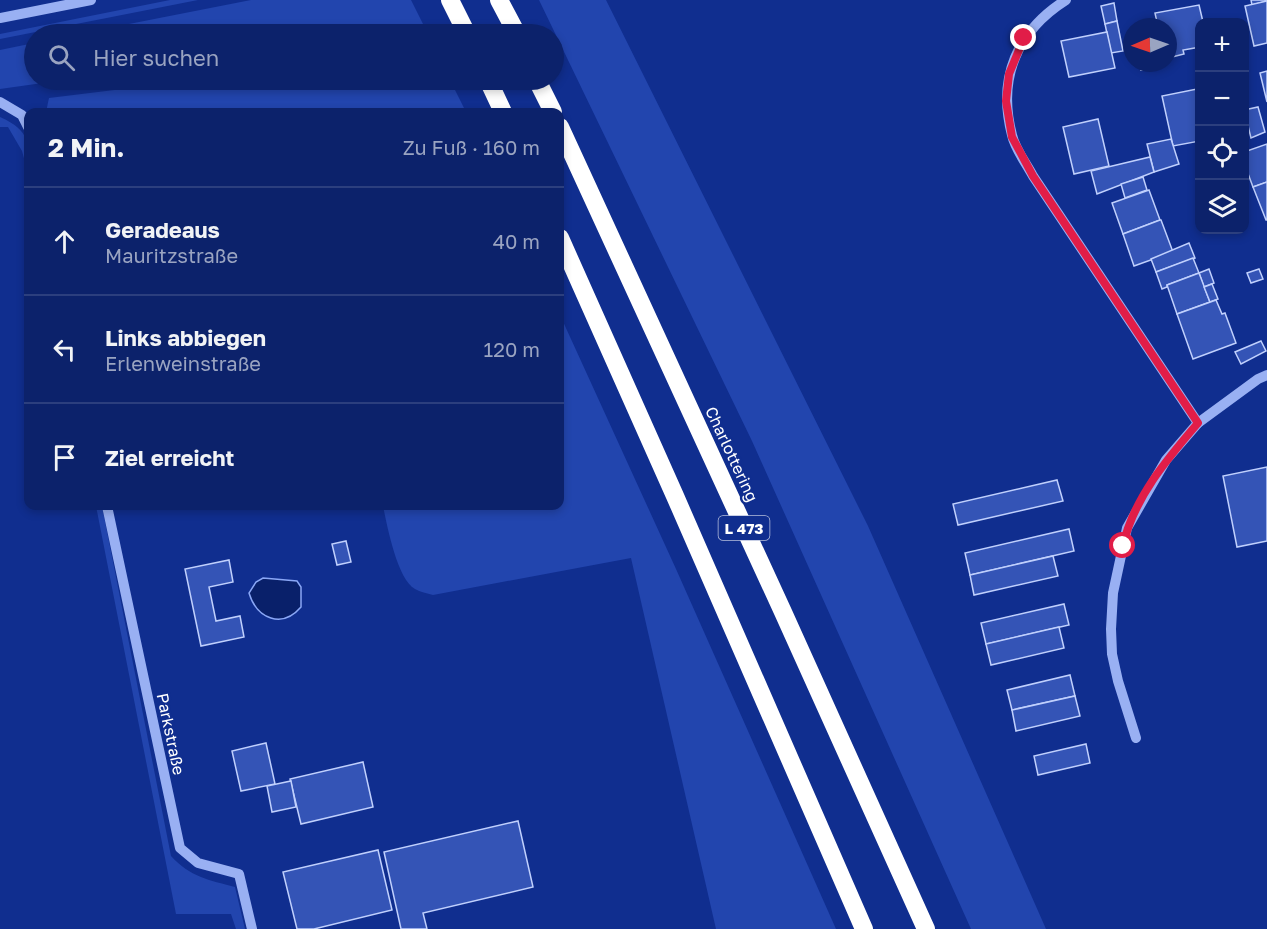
<!DOCTYPE html>
<html lang="de">
<head>
<meta charset="utf-8">
<style>
	:root { --surface:#0c226b; --page:#152a71; --text:#f1f3f6; --muted:#9aa4c1; --line:#2c3f7e }
	body { margin:0; font-family:"Golos Text",sans-serif; background:var(--page); color:var(--text) }
	.controls { position:absolute; right:18px; top:18px; display:grid; overflow:hidden; border-radius:12px; box-shadow:0 3px 9px #0003 }
	.controls button { width:54px; height:54px; display:grid; place-items:center; padding:0; border:0; border-bottom:2px solid var(--line); background:var(--surface); color:var(--text); font:30px sans-serif }
	.compass { position:absolute; left:1123px; top:18px; width:54px; height:54px; border-radius:50%; background:var(--surface); box-shadow:0 3px 9px #0003; rotate:268deg }
	.stop { position:absolute; width:18px; height:18px; margin:-14px; border:4px solid #e11d48; border-radius:50%; background:#fff }
	.stop.end { background:#e11d48; border-color:#fff; box-shadow:0 2px 6px #0008 }
	.list { margin:0; padding:0; list-style:none }
	h2 { display:flex; justify-content:space-between; align-items:center; height:78px; margin:0; padding:0 24px; font-size:26px }
	h2 small { font-size:20px; font-weight:400; color:var(--muted) }
	.list li { display:grid; grid-template-columns:39px 1fr auto; gap:18px; align-items:center; box-sizing:border-box; height:108px; padding:0 24px; border-top:2px solid var(--line) }
	.list b { display:block; font-size:22px; white-space:nowrap }
	.list p { margin:0; font-size:20px; white-space:nowrap; color:var(--muted) }
	.list em { font-size:20px; font-style:normal; color:var(--muted) }
	.icon { flex:none; width:33px; height:33px; fill:none; stroke:currentColor; stroke-width:2; stroke-linecap:round; stroke-linejoin:round }
	.map { position:relative; flex:none; width:1267px; height:929px; overflow:hidden }
	.search { position:absolute; background:var(--surface); box-shadow:0 3px 9px #0003; left:24px; top:24px; width:540px; height:66px; display:flex; align-items:center; gap:15px; box-sizing:border-box; padding:0 21px; border-radius:33px; color:var(--muted); font-size:22px }
	.panel { position:absolute; background:var(--surface); box-shadow:0 3px 9px #0003; left:24px; top:108px; width:540px; height:402px; border-radius:12px }
	.map>svg:first-child { display:block }
	.green { fill:#2245ae }
	.water { fill:#09206a; stroke:#8aa7f6; stroke-width:1.5 }
	.building { fill:#3454b6; stroke:#c0d0fd; stroke-width:1.5 }
	.lines { fill:none; stroke-linecap:round; stroke-linejoin:round }
	.minor { stroke:#99b0f3; stroke-width:10 }
	.highway { stroke:#fff; stroke-width:18 }
	.route { stroke:#e11d48; stroke-width:8 }
	.labels { text-anchor:middle; dominant-baseline:central; stroke-width:5; stroke-linejoin:round; paint-order:stroke }
	.shield { fill:#102e8f; stroke:#b7c0dd; stroke-width:1.5 }
	.shield-label { font-size:15px; font-weight:bold; fill:#fff }
	.street-label { font-size:16px; fill:#fff; stroke:#102e8f }
</style>
</head>
<body>
<div class="map">
<svg width="1267" height="929" viewBox="0 0 1267 929">
	<rect width="100%" height="100%" fill="#102e8f"/>
	<!-- green -->
	<g class="green">
		<path d="M 170,0 L 198,0 L 0,39 L 0,34 Z"/>
		<path d="M 251,0 L 411,0 L 428,34 L 78,34 Z"/>
		<path d="M 539,0 L 606,0 L 868,526 L 1046,929 L 971,929 L 752,441 Z"/>
		<path d="M 34,43 L 34,80 L 64,80 L 0,89 L 0,50 Z"/>
		<path d="M 196,80 L 450,80 L 466,112 L 46,112 L 49,98 Z"/>
		<path d="M 0,117 C 31,131 29,143 28,173 L 22,151 L 8,127 L 0,127 Z"/>
		<path d="M 560,315 L 676,569 L 836,929 L 716,929 L 631,558 L 433,595 C 427,593 420,592 415,589 C 397,579 387,525 383,506 L 560,506 Z"/>
		<path d="M 96,506 L 102,506 L 171,856 C 190,877 209,880 235,887 L 245,929 L 236,929 L 231,914 L 176,914 Z"/>
	</g>
	<!-- water -->
	<path class="water" d="M 263,578 L 297,581 L 301,587 L 301,607 C 282,629 257,619 249,593 L 256,582 Z"/>
	<!-- building -->
	<g class="building">
		<path d="M 1251,0 L 1267,0 L 1267,1 L 1252,5 Z"/>
		<path d="M 1267,1 L 1267,43 L 1254,46 L 1245,6 Z"/>
		<path d="M 1114,3 L 1117,21 L 1105,24 L 1101,6 Z"/>
		<path d="M 1199,5 L 1203,22 L 1200,22 L 1200,47 L 1183,50 L 1184,54 L 1168,58 L 1168,27 L 1158,27 L 1155,13 Z"/>
		<path d="M 1117,21 L 1123,51 L 1111,53 L 1105,24 Z"/>
		<path d="M 1107,32 L 1115,68 L 1069,77 L 1061,41 Z"/>
		<path d="M 1140,63 L 1166,63 L 1166,65 L 1141,70 Z"/>
		<path d="M 1267,71 L 1267,102 L 1260,73 Z"/>
		<path d="M 1197,89 L 1200,90 L 1200,141 L 1173,146 L 1162,96 Z"/>
		<path d="M 1258,107 L 1265,132 L 1251,138 L 1244,110 Z"/>
		<path d="M 1098,119 L 1109,166 L 1074,174 L 1063,127 Z"/>
		<path d="M 1171,139 L 1179,164 L 1154,172 L 1147,144 Z"/>
		<path d="M 1267,144 L 1267,182 L 1253,187 L 1244,163 L 1244,152 Z"/>
		<path d="M 1150,157 L 1154,172 L 1097,194 L 1091,171 Z"/>
		<path d="M 1143,177 L 1147,190 L 1125,198 L 1121,184 Z"/>
		<path d="M 1267,182 L 1267,220 L 1266,220 L 1253,187 Z"/>
		<path d="M 1149,190 L 1160,220 L 1123,234 L 1112,203 Z"/>
		<path d="M 1160,220 L 1161,220 L 1173,252 L 1134,266 L 1123,234 Z"/>
		<path d="M 1189,243 L 1195,258 L 1156,272 L 1151,259 Z"/>
		<path d="M 1193,258 L 1199,273 L 1167,285 L 1167,287 L 1162,289 L 1156,272 Z"/>
		<path d="M 1209,269 L 1214,283 L 1204,287 L 1199,273 Z"/>
		<path d="M 1259,269 L 1263,279 L 1251,283 L 1247,273 Z"/>
		<path d="M 1199,273 L 1210,302 L 1177,314 L 1167,285 Z"/>
		<path d="M 1212,284 L 1218,299 L 1210,302 L 1204,287 Z"/>
		<path d="M 1216,300 L 1222,314 L 1225,313 L 1236,343 L 1193,359 L 1177,314 Z"/>
		<path d="M 1261,341 L 1266,351 L 1241,364 L 1235,352 Z"/>
		<path d="M 1267,467 L 1267,541 L 1237,547 L 1223,476 Z"/>
		<path d="M 1057,480 L 1063,501 L 958,525 L 953,504 Z"/>
		<path d="M 1069,529 L 1074,551 L 970,575 L 965,553 Z"/>
		<path d="M 346,541 L 351,562 L 337,565 L 332,544 Z"/>
		<path d="M 1053,556 L 1058,576 L 974,595 L 970,575 Z"/>
		<path d="M 229,560 L 233,582 L 209,587 L 216,621 L 240,616 L 244,637 L 201,646 L 185,569 Z"/>
		<path d="M 1064,604 L 1069,625 L 986,644 L 981,623 Z"/>
		<path d="M 1059,627 L 1064,648 L 991,665 L 986,644 Z"/>
		<path d="M 1070,675 L 1075,696 L 1012,710 L 1007,690 Z"/>
		<path d="M 1075,696 L 1080,716 L 1016,731 L 1012,710 Z"/>
		<path d="M 266,743 L 275,784 L 241,791 L 232,751 Z"/>
		<path d="M 1086,744 L 1090,763 L 1038,775 L 1034,756 Z"/>
		<path d="M 363,762 L 373,807 L 301,824 L 290,779 Z"/>
		<path d="M 291,781 L 296,807 L 272,812 L 267,786 Z"/>
		<path d="M 518,821 L 533,887 L 423,913 L 427,929 L 401,929 L 384,852 Z"/>
		<path d="M 378,850 L 392,910 L 314,929 L 297,929 L 283,872 Z"/>
	</g>
	<g class="lines">
		<!-- minor -->
		<g class="minor">
			<path d="M 1066,0 C 1017,31 997,78 1012,135 C 1015,149 1026,163 1033,176 L 1198,423"/>
			<path d="M 0,18 L 91,0"/>
			<path d="M 0,102 L 22,115 L 28,127"/>
			<path d="M 107,506 L 180,848 L 198,863 L 239,874 L 252,929"/>
			<path d="M 1136,738 L 1118,681 L 1112,654 L 1111,629 L 1113,593 L 1127,528 L 1166,460 L 1198,423 L 1258,379 L 1267,375"/>
		</g>
		<!-- highway -->
		<g class="highway">
			<path d="M 450,0 L 467,34"/>
			<path d="M 499,0 L 517,34"/>
			<path d="M 488,80 L 503,112"/>
			<path d="M 537,80 L 553,112"/>
			<path d="M 560,127 L 783,612 L 926,929"/>
			<path d="M 560,238 L 675,496 L 864,929"/>
		</g>
	</g>
	<g class="lines">
		<!-- route -->
		<path class="route" d="M 1024,38 L 1009,74 L 1006,101 L 1012,137 L 1033,176 L 1198,423 C 1167,459 1133,499 1123,546"/>
	</g>
	<g class="labels">
		<!-- shield labels -->
		<rect class="shield" x="718.5" y="516" width="51" height="24" rx="4.5"/>
		<g class="shield-label">
			<text x="744" y="528">L 473</text>
		</g>
		<!-- street labels -->
		<g class="street-label">
			<text transform="translate(732 454) rotate(65)">Charlottering</text>
			<text transform="translate(171 734) rotate(78)">Parkstraße</text>
		</g>
	</g>
</svg>
<div class="controls">
<button>+</button>
<button>−</button>
<button><svg class="icon" aria-label="locate" viewBox="0 0 24 24"><circle cx="12" cy="12" r="6"/><path d="M12 2v4M12 18v4M2 12h4M18 12h4"/></svg></button>
<button><svg class="icon" aria-label="layers" viewBox="0 0 24 24"><path d="M12 4l9 5-9 5-9-5zM3 14l9 5 9-5"/></svg></button>
</div>
<svg class="compass" viewBox="-18 -18 36 36"><path d="M0-13l5 13h-10z" fill="#e53935"/><path d="M0 13l5-13h-10z" fill="#9aa4c1"/></svg>
<div class="stop" style="left:1123px;top:546px"></div>
<div class="stop end" style="left:1024px;top:38px"></div>
<div class="search"><svg class="icon" aria-label="search" viewBox="0 0 24 24"><circle cx="10" cy="10" r="6"/><path d="M15 15l6 6"/></svg>Hier suchen</div>
<section class="panel">
<h2>2 Min.<small>Zu Fuß · 160 m</small></h2>
<ul class="list">
<li><svg class="icon" aria-label="ahead" viewBox="0 0 24 24"><path d="M12 20V5M6 11l6-6 6 6"/></svg><div><b>Geradeaus</b><p>Mauritzstraße</p></div><em>40 m</em></li>
<li><svg class="icon" aria-label="left" viewBox="0 0 24 24"><path d="M17 20v-9H6M10 6l-5 5 5 5"/></svg><div><b>Links abbiegen</b><p>Erlenweinstraße</p></div><em>120 m</em></li>
<li><svg class="icon" aria-label="arrive" viewBox="0 0 24 24"><path d="M6 21V4h12l-3 4 3 4H6"/></svg><div><b>Ziel erreicht</b></div></li>
</ul>
</section>
</div>
</body>
</html>
